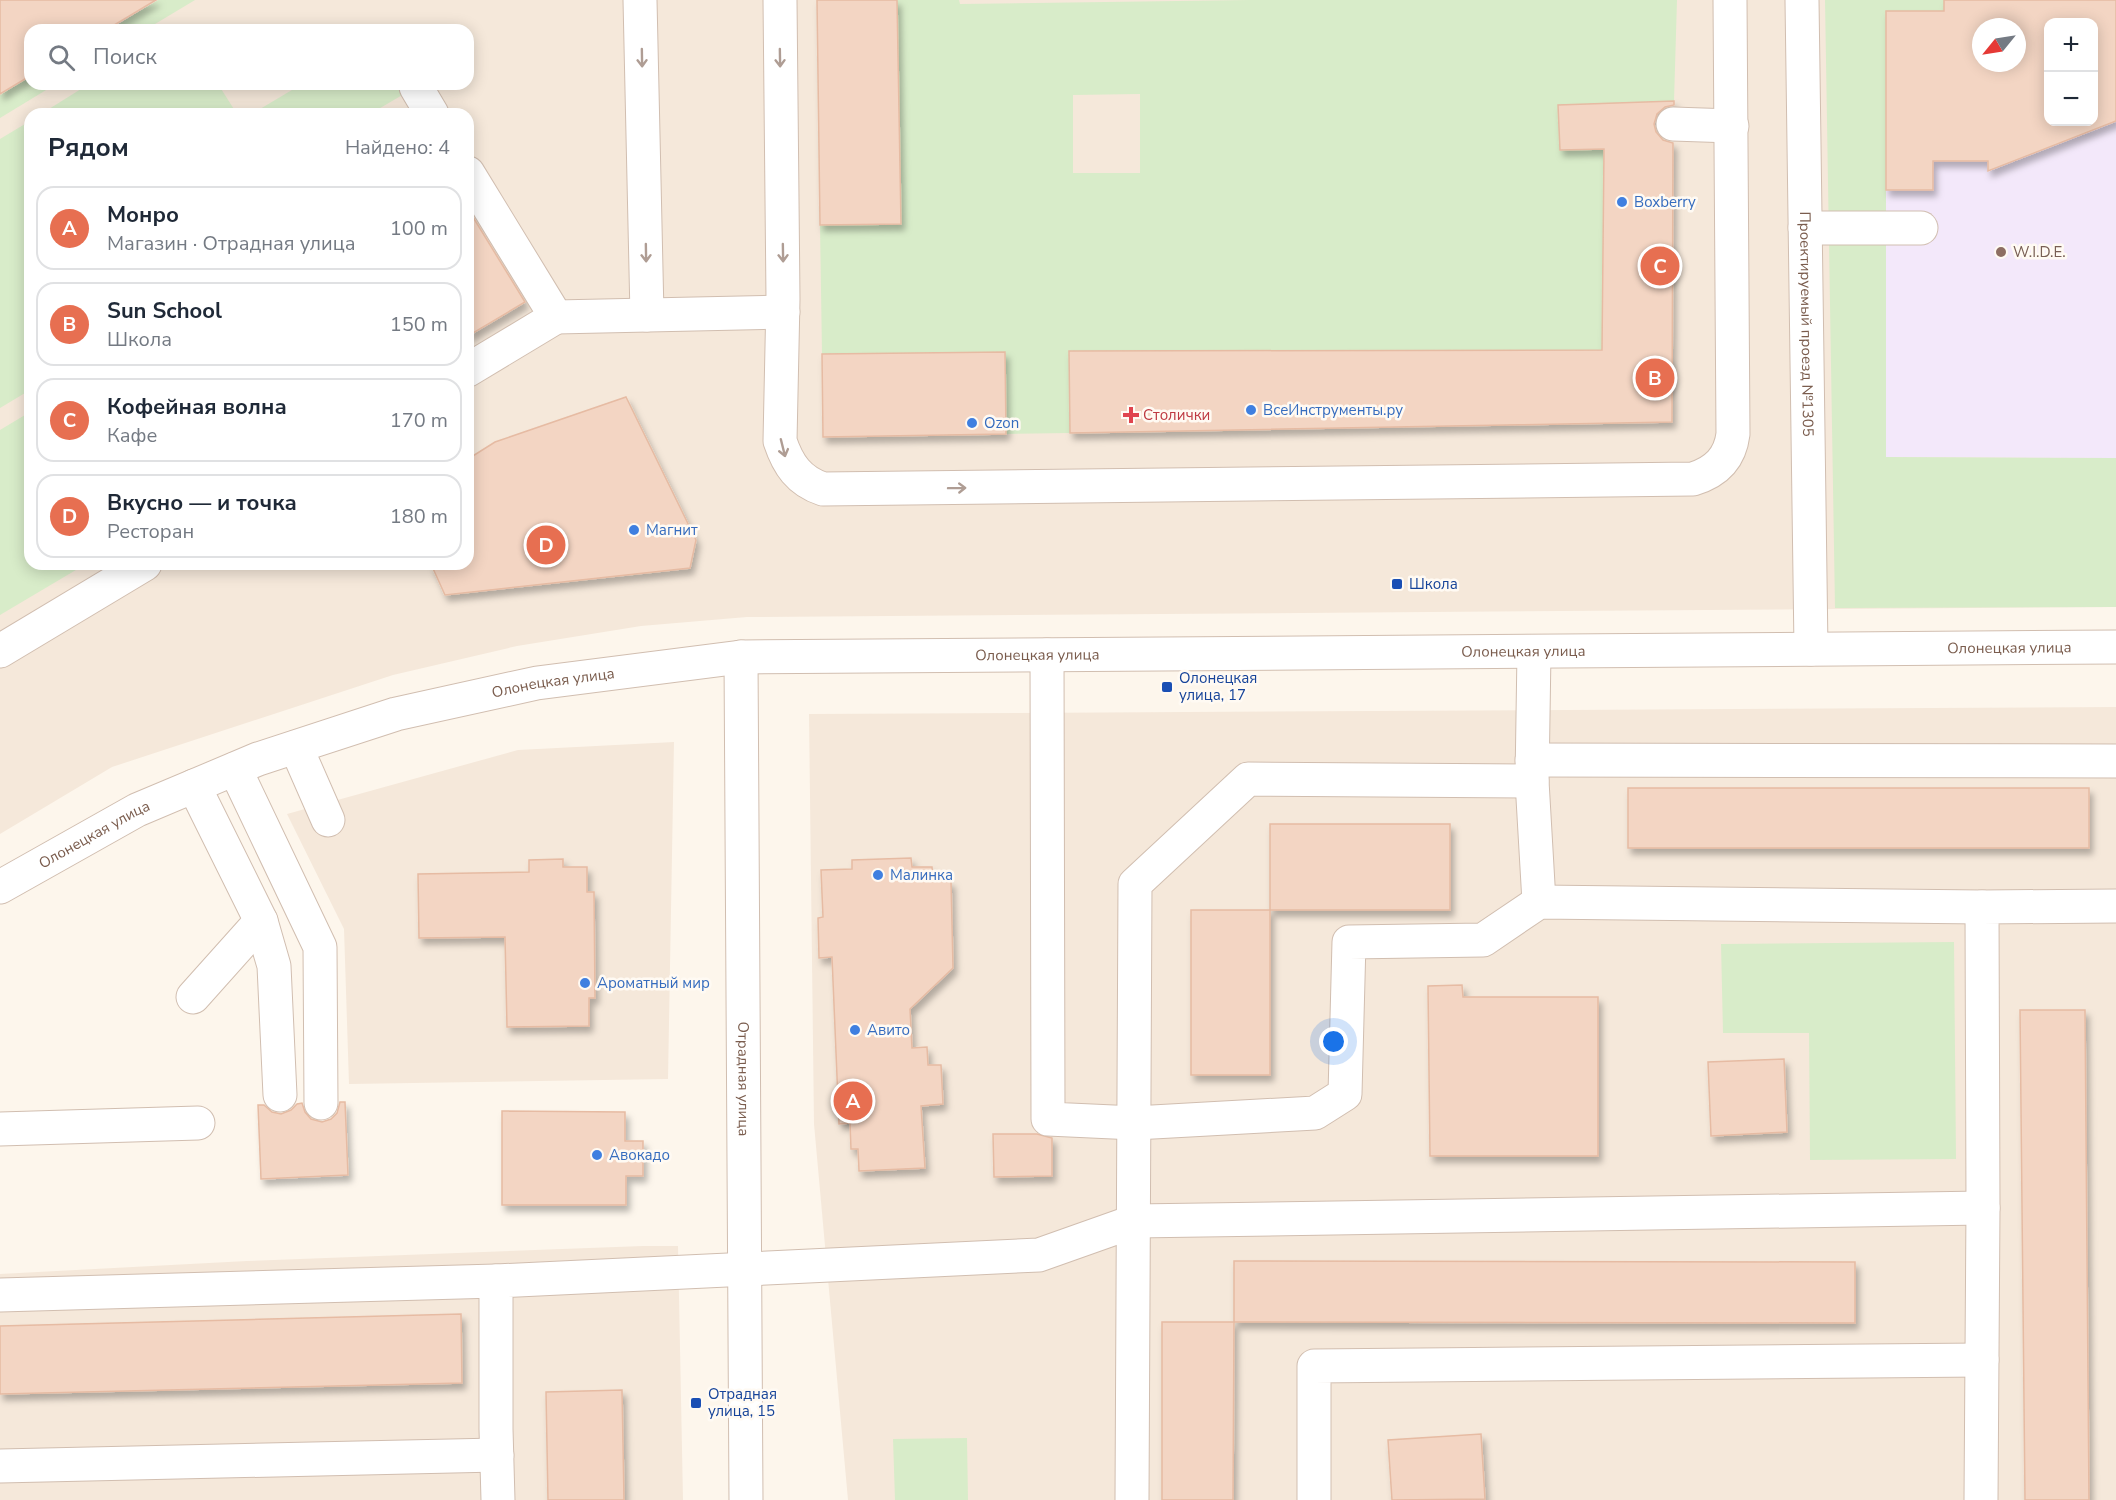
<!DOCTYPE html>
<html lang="ru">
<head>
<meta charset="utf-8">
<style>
	:root { --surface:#fff; --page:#f6f6f7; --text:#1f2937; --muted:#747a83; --line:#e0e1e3; --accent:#e76f51 }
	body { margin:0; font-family:"Nunito Sans",sans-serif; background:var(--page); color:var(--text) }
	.controls { position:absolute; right:18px; top:18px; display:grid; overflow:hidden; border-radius:12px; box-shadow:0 3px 15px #0003 }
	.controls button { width:54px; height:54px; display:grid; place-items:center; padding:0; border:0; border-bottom:2px solid var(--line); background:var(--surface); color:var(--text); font:30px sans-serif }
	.compass { position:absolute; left:1972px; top:18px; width:54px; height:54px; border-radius:50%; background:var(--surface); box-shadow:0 3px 15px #0003; rotate:240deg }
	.you { position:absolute; left:1334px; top:1042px; width:21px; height:21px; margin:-15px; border:4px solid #fff; border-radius:50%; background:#1a73e8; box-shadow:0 0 0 9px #1a73e833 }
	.badge { display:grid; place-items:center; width:39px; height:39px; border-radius:50%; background:var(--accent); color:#fff; font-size:20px; font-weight:700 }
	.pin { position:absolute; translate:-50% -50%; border:3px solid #fff; box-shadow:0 2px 6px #0006 }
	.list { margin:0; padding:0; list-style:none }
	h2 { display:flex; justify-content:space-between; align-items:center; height:78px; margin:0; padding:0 24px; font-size:26px }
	h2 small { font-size:20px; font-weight:400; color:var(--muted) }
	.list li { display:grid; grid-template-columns:39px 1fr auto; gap:18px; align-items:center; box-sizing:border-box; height:84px; margin:0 12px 12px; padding:0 12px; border:2px solid var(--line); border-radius:18px }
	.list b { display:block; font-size:22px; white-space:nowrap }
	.list p { margin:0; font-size:20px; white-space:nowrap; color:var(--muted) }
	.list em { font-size:20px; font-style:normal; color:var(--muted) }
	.icon { flex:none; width:33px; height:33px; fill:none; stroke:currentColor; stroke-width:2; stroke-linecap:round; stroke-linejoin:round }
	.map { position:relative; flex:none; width:2116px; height:1500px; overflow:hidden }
	.search { position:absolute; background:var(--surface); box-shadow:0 3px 15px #0003; left:24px; top:24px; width:450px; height:66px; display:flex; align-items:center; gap:15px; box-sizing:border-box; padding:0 21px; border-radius:18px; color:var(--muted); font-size:22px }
	.panel { position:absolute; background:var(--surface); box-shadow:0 3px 15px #0003; left:24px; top:108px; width:450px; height:462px; border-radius:18px }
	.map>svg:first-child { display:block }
	.residential { fill:#f5e8da; fill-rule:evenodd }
	.education { fill:#f3e8fa; fill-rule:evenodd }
	.green { fill:#d8ecc9; fill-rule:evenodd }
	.building { fill:#f3d5c3; stroke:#e6bba3; stroke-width:1.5; fill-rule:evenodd; filter:url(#shadow) }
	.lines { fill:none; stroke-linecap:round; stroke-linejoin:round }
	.minor-casing { stroke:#d1beb0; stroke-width:35 }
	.minor { stroke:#fff; stroke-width:33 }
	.oneway { stroke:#af9d94 }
	.shop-dot { fill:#3f7fe0; stroke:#fffaf3; stroke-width:2 }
	.education-dot { fill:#8d6e63; stroke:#fffaf3; stroke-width:2 }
	.health-dot { fill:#e0444e; stroke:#fffaf3; stroke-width:2 }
	.transit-dot { fill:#1a4fb4; stroke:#fffaf3; stroke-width:2 }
	.labels { text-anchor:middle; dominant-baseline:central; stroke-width:5; stroke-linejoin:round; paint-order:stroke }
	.shop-label { font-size:15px; fill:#366cbe; stroke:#fffaf3; text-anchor:start }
	.education-label { font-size:15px; fill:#785e54; stroke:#fffaf3; text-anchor:start }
	.street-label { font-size:15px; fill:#7a5c4d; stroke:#fffaf3 }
	.health-label { font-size:15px; fill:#be3a42; stroke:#fffaf3; text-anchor:start }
	.transit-label { font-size:15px; fill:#164399; stroke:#fffaf3; text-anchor:start }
</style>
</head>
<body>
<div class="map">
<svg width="2116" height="1500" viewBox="0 0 2116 1500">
	<defs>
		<filter id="shadow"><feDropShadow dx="3.5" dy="6" stdDeviation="3" flood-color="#0004"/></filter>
	</defs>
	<rect width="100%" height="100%" fill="#fdf6ec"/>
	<!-- residential -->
	<g class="residential">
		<path d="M 0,0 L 2116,0 L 2116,607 L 747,617 L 641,626 L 517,646 L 393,675 L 112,767 L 0,834 ZM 2048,22 L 2094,22 L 2094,122 L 2048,122 ZM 1981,27 L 2017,27 L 2017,63 L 1981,63 ZM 30,30 L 468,30 L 468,84 L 30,84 ZM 30,114 L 468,114 L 468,564 L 30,564 Z"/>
		<path d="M 2116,707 L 2116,1500 L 848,1500 L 814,1124 L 809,714 Z"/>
		<path d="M 674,742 L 668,1079 L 349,1084 L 344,929 L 287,814 L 518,750 Z"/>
		<path d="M 643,1246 L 678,1246 L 683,1500 L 0,1500 L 0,1274 L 247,1261 Z"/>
	</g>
	<!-- education -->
	<path class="education" d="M 1944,0 L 2116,0 L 2116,458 L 1886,457 L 1886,11 L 1944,11 ZM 2048,22 L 2094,22 L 2094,122 L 2048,122 ZM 1981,27 L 2017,27 L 2017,63 L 1981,63 Z"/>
	<!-- green -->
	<g class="green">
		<path d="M 158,0 L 195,0 L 145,30 L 109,30 Z"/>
		<path d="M 897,0 L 959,0 L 960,4 L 1249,0 L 1677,0 L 1674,101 L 1558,105 L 1560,150 L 1604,149 L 1602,350 L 1069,351 L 1070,433 L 1006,434 L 1004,352 L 822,354 L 820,225 L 901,224 ZM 1140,94 L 1140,173 L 1073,173 L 1073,95 Z"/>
		<path d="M 1825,0 L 1944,0 L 1944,11 L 1886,11 L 1886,457 L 2116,458 L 2116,607 L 1835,608 Z"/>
		<path d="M 30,77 L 30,84 L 56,84 L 0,118 L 0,95 Z"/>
		<path d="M 89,84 L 218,84 L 237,114 L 41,114 Z"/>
		<path d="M 302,84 L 398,84 L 404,94 L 370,114 L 257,114 L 255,112 Z"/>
		<path d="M 30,121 L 30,390 L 0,408 L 0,139 Z"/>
		<path d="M 30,412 L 30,564 L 86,564 L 0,615 L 0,430 Z"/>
		<path d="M 1954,942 L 1956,1159 L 1810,1160 L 1809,1033 L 1723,1033 L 1721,944 Z"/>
		<path d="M 967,1438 L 968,1500 L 895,1500 L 893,1439 Z"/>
	</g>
	<!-- building -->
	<g class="building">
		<path d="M 0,0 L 156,0 L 106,30 L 30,30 L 30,76 L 0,94 Z"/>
		<path d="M 817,0 L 897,0 L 901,224 L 820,225 Z"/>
		<path d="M 1944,0 L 2116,0 L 2116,121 L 1988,171 L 1988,161 L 1933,161 L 1933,190 L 1886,190 L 1886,11 L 1944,11 ZM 2049,22 L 2094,22 L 2094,122 L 2049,122 ZM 1981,27 L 2017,27 L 2017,63 L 1981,63 Z"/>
		<path d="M 1674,101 L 1674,105 L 1665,107 L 1657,114 L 1654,124 L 1656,132 L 1663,140 L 1673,143 L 1672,422 L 1070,433 L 1069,351 L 1602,350 L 1604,149 L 1560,150 L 1558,105 Z"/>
		<path d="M 468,209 L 525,302 L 468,336 Z"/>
		<path d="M 1005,352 L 1006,434 L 823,437 L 822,354 Z"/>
		<path d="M 626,397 L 696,540 L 690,568 L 445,595 L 431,564 L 468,564 L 468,459 L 495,442 Z"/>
		<rect x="1628" y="788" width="461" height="60"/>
		<rect x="1270" y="824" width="180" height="86"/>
		<path d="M 911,858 L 912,867 L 932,867 L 933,881 L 951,881 L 953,968 L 910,1009 L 912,1048 L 927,1047 L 928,1065 L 941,1065 L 943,1104 L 921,1106 L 925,1168 L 859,1171 L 858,1149 L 851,1149 L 850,1123 L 839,1124 L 832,957 L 819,958 L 818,918 L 823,917 L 821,870 L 852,869 L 852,860 Z"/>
		<path d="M 563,859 L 563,867 L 587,867 L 587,892 L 594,892 L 595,998 L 589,998 L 589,1026 L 507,1027 L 505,937 L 419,938 L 418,874 L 529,872 L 529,860 Z"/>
		<rect x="1191" y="910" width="79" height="165"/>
		<path d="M 1462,985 L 1463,997 L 1598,997 L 1598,1156 L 1430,1156 L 1428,986 Z"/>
		<path d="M 2020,1010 L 2085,1010 L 2089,1500 L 2025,1500 Z"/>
		<path d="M 1784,1059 L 1787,1132 L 1711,1136 L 1708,1062 Z"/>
		<path d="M 340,1102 L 345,1102 L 348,1175 L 261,1179 L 258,1105 L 264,1105 L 272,1112 L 281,1114 L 291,1110 L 297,1104 L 302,1103 L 305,1112 L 311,1119 L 322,1122 L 331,1119 L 337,1113 Z"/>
		<path d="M 502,1111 L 625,1112 L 625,1141 L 643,1141 L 643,1176 L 626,1176 L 626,1205 L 502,1205 Z"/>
		<path d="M 993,1134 L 1037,1134 L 1052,1138 L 1052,1176 L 994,1177 Z"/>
		<path d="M 1234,1261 L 1855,1262 L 1855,1323 L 1234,1322 Z"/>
		<path d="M 461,1314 L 462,1383 L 0,1394 L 0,1326 Z"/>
		<path d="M 1162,1322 L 1234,1322 L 1233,1500 L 1162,1500 Z"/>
		<path d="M 622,1390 L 624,1500 L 548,1500 L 546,1392 Z"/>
		<path d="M 1481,1434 L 1485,1499 L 1392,1500 L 1388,1440 Z"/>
	</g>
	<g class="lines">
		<defs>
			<g id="minor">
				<path d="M 640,0 L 647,315"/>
				<path d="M 780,0 L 783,299 L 780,441 C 788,465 799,481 823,489 L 1693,479 C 1716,472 1730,458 1733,434 L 1730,0"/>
				<path id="s1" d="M 1802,0 L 1811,649"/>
				<path d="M 416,87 L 432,114"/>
				<path d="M 1673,124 L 1732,126"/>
				<path d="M 468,173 L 556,317 L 783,312"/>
				<path d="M 1805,228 L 1921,228"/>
				<path d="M 468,370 L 556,317"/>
				<path d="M 0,651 L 145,564"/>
				<path d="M 1047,655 L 1048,1119 L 1135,1123 L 1315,1113 L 1345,1094 L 1349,942 L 1483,940 L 1539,902 L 1982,907"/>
				<path id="s2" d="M 741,657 L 746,1500"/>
				<path d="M 296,747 L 328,820"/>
				<path d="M 1532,760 L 2116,761"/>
				<path d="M 235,769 L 320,947 L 321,1103"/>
				<path d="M 1532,781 L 1539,902"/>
				<path d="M 194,786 L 261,921 L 274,966 L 280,1095"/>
				<path id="s3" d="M 0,887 L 137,810 L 258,759 L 396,714 L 537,683 L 741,657 L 2116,647"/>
				<path d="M 193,997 L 261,921"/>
				<path d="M 0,1129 L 198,1123"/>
				<path d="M 0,1295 L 496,1281"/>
				<path d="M 0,1466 L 497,1455"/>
				<path d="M 498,1500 L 496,1429 L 496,1281 L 1039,1255 L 1135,1221 L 1983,1208"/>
				<path d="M 1132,1500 L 1135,884 L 1248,779 L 1532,781 L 1534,652"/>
				<path d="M 1314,1500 L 1314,1366 L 1982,1360"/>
				<path d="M 1981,1500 L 1983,1208 L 1982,907 L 2116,906"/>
			</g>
		</defs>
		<!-- minor casing -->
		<use href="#minor" class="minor-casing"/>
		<!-- minor -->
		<use href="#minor" class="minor"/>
	</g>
	<!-- one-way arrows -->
	<defs><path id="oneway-shaft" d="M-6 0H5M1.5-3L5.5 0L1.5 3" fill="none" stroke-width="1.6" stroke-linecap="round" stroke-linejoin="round" transform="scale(1.5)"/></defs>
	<g class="oneway">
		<use href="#oneway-shaft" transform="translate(642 58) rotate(89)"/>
		<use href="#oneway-shaft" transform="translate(780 58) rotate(89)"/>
		<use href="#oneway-shaft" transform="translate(646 253) rotate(89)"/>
		<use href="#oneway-shaft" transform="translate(783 253) rotate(89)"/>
		<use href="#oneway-shaft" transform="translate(783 448) rotate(76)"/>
		<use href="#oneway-shaft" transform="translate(957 488) rotate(-1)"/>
	</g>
	<!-- markers -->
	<g class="shop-dot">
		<circle cx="1622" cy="202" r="6"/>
		<circle cx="1251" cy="410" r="6"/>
		<circle cx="972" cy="423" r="6"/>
		<circle cx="634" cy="530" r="6"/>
		<circle cx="878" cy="875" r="6"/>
		<circle cx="585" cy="983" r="6"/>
		<circle cx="855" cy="1030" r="6"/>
		<circle cx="597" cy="1155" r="6"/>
	</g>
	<circle class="education-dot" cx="2001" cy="252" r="6"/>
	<path class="health-dot" d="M1128 406h6v6h6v6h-6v6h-6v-6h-6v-6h6z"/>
	<g class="transit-dot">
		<rect x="1391" y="578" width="12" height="12" rx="3"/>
		<rect x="1161" y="681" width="12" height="12" rx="3"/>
		<rect x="690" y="1397" width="12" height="12" rx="3"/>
	</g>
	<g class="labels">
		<!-- shop labels -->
		<g class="shop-label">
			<text x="1634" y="202">Boxberry</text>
			<text x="1263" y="410">ВсеИнструменты.ру</text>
			<text x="984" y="423">Ozon</text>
			<text x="646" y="530">Магнит</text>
			<text x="890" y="875">Малинка</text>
			<text x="597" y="983">Ароматный мир</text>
			<text x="867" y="1030">Авито</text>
			<text x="609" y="1155">Авокадо</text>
		</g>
		<!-- education labels -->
		<g class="education-label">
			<text x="2013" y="252">W.I.D.E.</text>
		</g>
		<!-- street labels -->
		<g class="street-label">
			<text stroke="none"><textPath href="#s1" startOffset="324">Проектируемый проезд №1305</textPath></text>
			<text stroke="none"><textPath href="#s3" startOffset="2052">Олонецкая улица</textPath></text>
			<text stroke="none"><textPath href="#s3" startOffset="1566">Олонецкая улица</textPath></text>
			<text stroke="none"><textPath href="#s3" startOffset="1080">Олонецкая улица</textPath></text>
			<text stroke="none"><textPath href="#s3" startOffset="594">Олонецкая улица</textPath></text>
			<text stroke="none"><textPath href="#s3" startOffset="108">Олонецкая улица</textPath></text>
			<text stroke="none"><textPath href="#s2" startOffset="422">Отрадная улица</textPath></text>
		</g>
		<!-- health labels -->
		<g class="health-label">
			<text x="1143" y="415">Столички</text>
		</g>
		<!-- transit labels -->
		<g class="transit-label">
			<text x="1409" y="584">Школа</text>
			<text x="1179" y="678">Олонецкая<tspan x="1179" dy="17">улица, 17</tspan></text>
			<text x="708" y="1394">Отрадная<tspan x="708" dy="17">улица, 15</tspan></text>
		</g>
	</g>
</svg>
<div class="controls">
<button>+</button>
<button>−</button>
</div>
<svg class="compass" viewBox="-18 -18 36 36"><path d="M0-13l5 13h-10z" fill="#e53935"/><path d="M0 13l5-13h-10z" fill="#747a83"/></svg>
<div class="you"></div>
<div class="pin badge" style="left:853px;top:1101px">A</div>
<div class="pin badge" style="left:1655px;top:378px">B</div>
<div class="pin badge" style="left:1660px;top:266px">C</div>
<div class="pin badge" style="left:546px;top:545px">D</div>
<div class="search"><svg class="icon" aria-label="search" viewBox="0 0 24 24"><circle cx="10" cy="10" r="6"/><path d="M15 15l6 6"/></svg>Поиск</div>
<section class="panel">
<h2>Рядом<small>Найдено: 4</small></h2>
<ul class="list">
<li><span class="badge">A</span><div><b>Монро</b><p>Магазин · Отрадная улица</p></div><em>100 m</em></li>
<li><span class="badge">B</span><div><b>Sun School</b><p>Школа</p></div><em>150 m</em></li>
<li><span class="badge">C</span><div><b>Кофейная волна</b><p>Кафе</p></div><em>170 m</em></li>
<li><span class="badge">D</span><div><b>Вкусно — и точка</b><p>Ресторан</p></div><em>180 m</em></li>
</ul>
</section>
</div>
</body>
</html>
